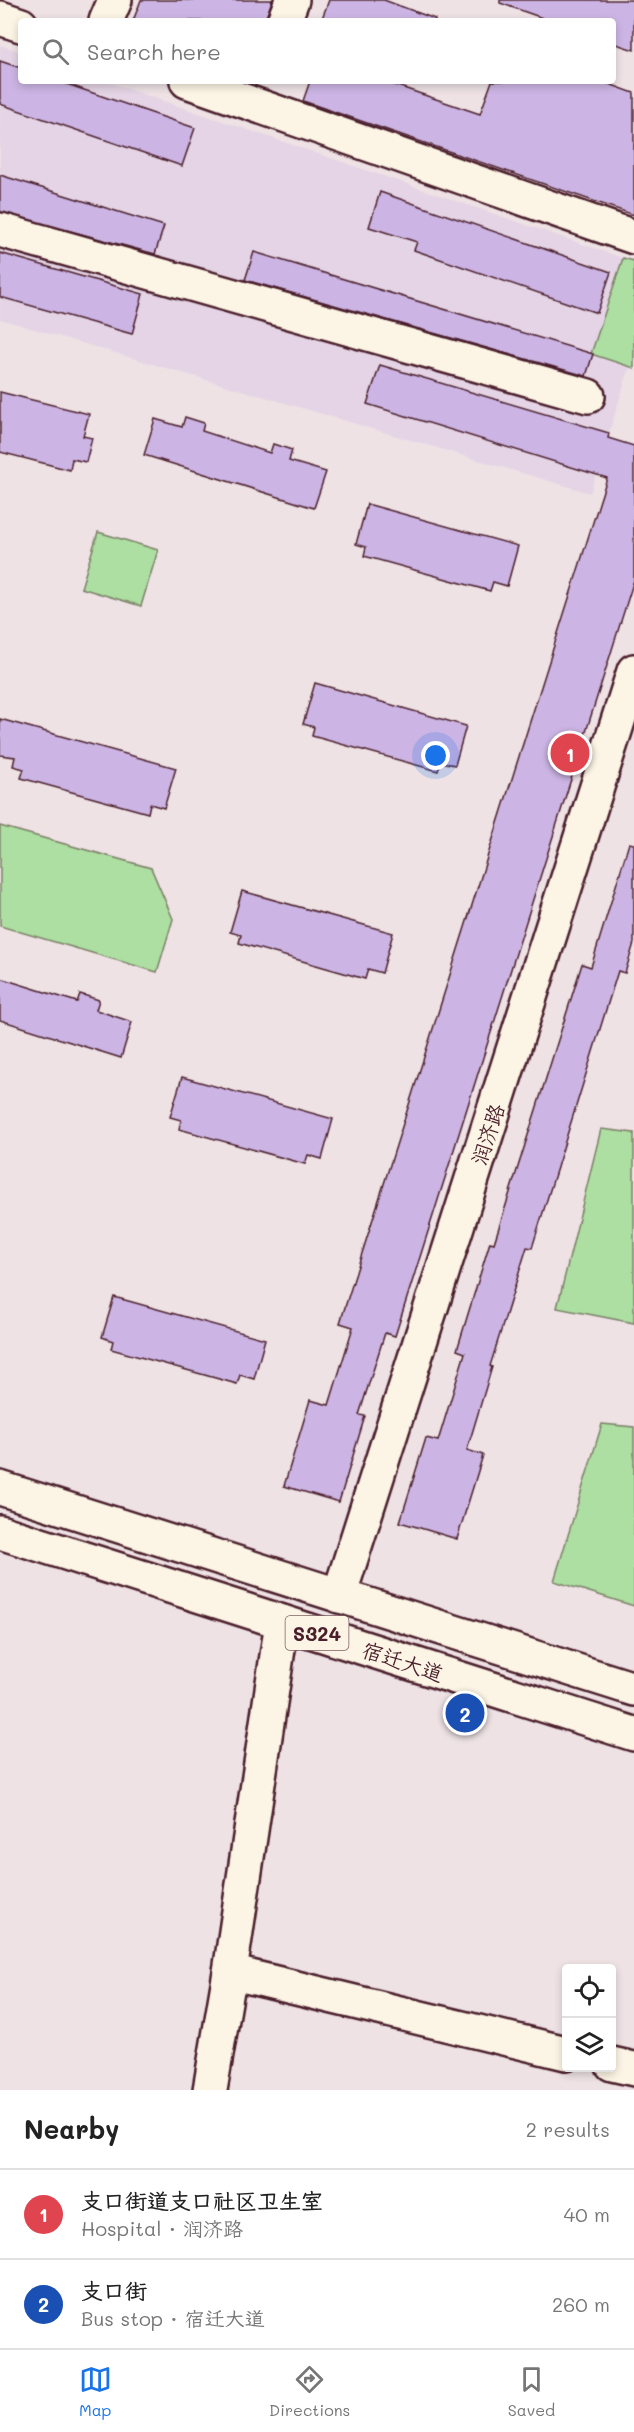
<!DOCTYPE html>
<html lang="en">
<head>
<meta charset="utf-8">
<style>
	:root { --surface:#fff; --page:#f2f2f2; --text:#222; --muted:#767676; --line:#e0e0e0; --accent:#1a73e8 }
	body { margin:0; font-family:Mali,"LXGW WenKai TC",sans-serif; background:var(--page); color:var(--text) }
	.controls { position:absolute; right:18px; bottom:18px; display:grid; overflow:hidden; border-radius:6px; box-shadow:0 3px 9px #0003 }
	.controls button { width:54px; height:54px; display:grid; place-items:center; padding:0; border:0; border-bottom:2px solid var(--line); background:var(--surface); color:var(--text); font:30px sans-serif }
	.you { position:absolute; left:436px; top:756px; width:21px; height:21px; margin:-15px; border:4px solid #fff; border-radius:50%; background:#1a73e8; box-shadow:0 0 0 9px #1a73e833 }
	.badge { display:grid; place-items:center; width:39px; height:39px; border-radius:50%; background:var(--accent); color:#fff; font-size:20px; font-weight:700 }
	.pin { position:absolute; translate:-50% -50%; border:3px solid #fff; box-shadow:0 2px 6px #0006 }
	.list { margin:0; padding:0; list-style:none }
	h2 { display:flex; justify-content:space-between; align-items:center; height:78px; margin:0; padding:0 24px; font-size:26px }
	h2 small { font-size:20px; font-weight:400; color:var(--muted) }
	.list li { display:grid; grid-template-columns:39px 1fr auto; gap:18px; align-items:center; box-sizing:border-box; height:90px; padding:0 24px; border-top:2px solid var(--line) }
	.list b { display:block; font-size:22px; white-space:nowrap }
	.list p { margin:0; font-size:20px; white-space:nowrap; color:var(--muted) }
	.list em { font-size:20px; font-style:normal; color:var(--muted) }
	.icon { flex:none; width:33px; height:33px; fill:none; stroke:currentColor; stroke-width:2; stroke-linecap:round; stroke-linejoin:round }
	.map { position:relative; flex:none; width:634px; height:2090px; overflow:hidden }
	.search { position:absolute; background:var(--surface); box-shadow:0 3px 9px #0003; left:18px; right:18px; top:18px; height:66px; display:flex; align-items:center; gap:15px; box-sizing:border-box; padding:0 21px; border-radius:6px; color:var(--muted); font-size:22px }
	.sheet { height:258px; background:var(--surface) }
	nav { display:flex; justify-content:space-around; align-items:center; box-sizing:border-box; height:84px; border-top:2px solid var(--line); background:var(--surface); font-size:16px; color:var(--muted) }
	nav a { display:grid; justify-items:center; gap:3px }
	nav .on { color:var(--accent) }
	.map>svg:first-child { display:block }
	.built { fill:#e4d4e5 }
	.green { fill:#acdfa1; stroke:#7b7f66; stroke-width:1.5 }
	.building { fill:#ccb5e4; stroke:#4a1f2b; stroke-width:1.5 }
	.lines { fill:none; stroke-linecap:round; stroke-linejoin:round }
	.minor-casing { stroke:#4a1f2b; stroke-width:38 }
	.major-casing { stroke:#4a1f2b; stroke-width:38 }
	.minor { stroke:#fcf5e5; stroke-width:33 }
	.major { stroke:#fcf5e5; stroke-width:33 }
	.labels { text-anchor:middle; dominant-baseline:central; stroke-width:4.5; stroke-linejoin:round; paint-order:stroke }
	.shield { fill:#fcf5e5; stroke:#7f5f63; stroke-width:1.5 }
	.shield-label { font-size:20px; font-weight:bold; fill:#4a1f2b }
	.street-label { font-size:21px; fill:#4a1f2b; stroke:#fcf5e5 }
</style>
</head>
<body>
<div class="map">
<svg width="634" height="2090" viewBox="0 0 634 2090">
	<rect width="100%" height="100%" fill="#eee2e5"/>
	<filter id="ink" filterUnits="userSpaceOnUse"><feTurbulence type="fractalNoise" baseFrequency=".0167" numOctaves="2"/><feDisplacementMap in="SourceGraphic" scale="12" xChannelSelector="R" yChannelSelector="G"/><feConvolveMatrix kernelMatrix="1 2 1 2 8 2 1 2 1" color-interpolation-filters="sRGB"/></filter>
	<g filter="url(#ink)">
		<!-- built -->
		<path class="built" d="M 0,45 L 21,52 L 21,81 L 105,81 L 623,258 L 591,354 L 630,366 L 590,493 L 0,319 Z"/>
		<!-- green -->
		<g class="green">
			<path d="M 623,258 L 634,261 L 634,368 L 591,354 Z"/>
			<path d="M 98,532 L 158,550 L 141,606 L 81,588 Z"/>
			<path d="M 0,826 L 151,868 L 173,919 L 157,972 L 0,926 Z"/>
			<path d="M 601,1129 L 634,1133 L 634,1323 L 557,1308 Z"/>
			<path d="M 602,1424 L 634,1427 L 634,1606 L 554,1581 Z"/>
		</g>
		<!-- building -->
		<g class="building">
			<path d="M 141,0 L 272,0 L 266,21 L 133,21 Z"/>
			<path d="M 329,0 L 384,0 L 435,19 L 435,21 L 321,21 Z"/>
			<path d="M 500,0 L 634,0 L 634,50 L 613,43 L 613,21 L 551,21 L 500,3 Z"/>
			<path d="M 0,61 L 21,68 L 21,81 L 58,81 L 195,128 L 182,166 L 0,104 Z"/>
			<path d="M 310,81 L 383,81 L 480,114 L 492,81 L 601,81 L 634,93 L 634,215 L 303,101 Z"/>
			<path d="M 0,175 L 164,226 L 155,254 L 0,212 Z"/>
			<path d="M 380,192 L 611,272 L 597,313 L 414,250 L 417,242 L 369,227 Z"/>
			<path d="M 254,252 L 593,354 L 586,376 L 245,280 Z"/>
			<path d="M 0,253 L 143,294 L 132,334 L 0,297 Z"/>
			<path d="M 380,365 L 609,433 L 608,438 L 634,446 L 634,580 L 395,1336 L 385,1333 L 359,1415 L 365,1416 L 339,1502 L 284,1486 L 310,1400 L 329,1405 L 353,1327 L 340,1323 L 607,478 L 367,404 Z"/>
			<path d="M 0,392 L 89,414 L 83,436 L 92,438 L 86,462 L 72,459 L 70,470 L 0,452 Z"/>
			<path d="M 185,417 L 204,423 L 202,431 L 270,453 L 273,444 L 292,450 L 289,461 L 326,472 L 314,508 L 144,455 L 155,419 L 182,427 Z"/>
			<path d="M 367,504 L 518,546 L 507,586 L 493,582 L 490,591 L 364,556 L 366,547 L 356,544 Z"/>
			<path d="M 315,683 L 466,726 L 455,765 L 441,762 L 438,771 L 312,736 L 314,727 L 303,724 Z"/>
			<path d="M 0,719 L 176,768 L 164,808 L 150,804 L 148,813 L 21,778 L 24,769 L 13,766 L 15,757 L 0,755 Z"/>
			<path d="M 629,843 L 634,844 L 634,943 L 625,973 L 618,971 L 532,1248 L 527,1247 L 490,1366 L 492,1367 L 467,1450 L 483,1455 L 457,1539 L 400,1522 L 426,1438 L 438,1441 L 465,1353 L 457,1350 L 490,1242 L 494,1243 L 582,964 L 591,967 Z"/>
			<path d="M 242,891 L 393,933 L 382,973 L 368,969 L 365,979 L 239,943 L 241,935 L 230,932 Z"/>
			<path d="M 0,978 L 77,1002 L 80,994 L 99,1000 L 96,1010 L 132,1022 L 121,1058 L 0,1020 Z"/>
			<path d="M 182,1077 L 333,1119 L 322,1159 L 308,1155 L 305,1164 L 179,1129 L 181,1120 L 170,1117 Z"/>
			<path d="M 114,1297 L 265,1339 L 254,1379 L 240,1375 L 237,1384 L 111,1349 L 113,1341 L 102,1337 Z"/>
		</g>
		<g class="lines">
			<defs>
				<g id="minor">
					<path d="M 0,18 L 21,25"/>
					<path d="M 106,21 L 115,0"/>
					<path d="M 284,21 L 292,0"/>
					<path d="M 187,81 L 634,237"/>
					<path d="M 0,230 L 588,396"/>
					<path d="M 339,1596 L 634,671"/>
					<path d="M 230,1972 L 566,2053"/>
					<path d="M 612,2064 L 634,2069"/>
					<path d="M 210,2090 L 230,1972 L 282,1622"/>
				</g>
				<g id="major">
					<path d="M 0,1488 L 634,1689"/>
					<path d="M 0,1532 L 634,1734"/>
				</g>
			</defs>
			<!-- minor casing -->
			<use href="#minor" class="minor-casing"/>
			<!-- major casing -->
			<use href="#major" class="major-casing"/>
			<!-- minor -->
			<use href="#minor" class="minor"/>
			<!-- major -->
			<use href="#major" class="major"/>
		</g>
	</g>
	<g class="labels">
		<!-- shield labels -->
		<rect class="shield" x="285.5" y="1616" width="63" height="34" rx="4.5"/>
		<g class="shield-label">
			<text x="317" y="1633">S324</text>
		</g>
		<!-- street labels -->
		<g class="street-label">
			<text transform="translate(487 1134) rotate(-72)">润济路</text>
			<text transform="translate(403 1661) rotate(18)">宿迁大道</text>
		</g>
	</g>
</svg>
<div class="controls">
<button><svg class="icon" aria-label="locate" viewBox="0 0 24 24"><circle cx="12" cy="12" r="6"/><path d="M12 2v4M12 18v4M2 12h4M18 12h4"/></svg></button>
<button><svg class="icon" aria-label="layers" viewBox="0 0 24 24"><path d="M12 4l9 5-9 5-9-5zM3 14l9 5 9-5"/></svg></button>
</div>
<div class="you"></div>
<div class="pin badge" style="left:570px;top:753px;background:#e0444e">1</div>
<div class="pin badge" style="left:465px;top:1713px;background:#1a4fb4">2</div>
<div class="search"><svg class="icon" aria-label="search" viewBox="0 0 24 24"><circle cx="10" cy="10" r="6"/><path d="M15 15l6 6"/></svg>Search here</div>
</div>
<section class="sheet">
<h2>Nearby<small>2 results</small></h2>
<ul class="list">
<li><span class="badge" style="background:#e0444e">1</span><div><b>支口街道支口社区卫生室</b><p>Hospital · 润济路</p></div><em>40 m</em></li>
<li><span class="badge" style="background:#1a4fb4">2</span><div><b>支口街</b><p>Bus stop · 宿迁大道</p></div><em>260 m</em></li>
</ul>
</section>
<nav>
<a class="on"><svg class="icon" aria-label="map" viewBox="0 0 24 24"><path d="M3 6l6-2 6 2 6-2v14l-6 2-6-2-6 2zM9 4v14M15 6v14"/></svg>Map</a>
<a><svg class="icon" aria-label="directions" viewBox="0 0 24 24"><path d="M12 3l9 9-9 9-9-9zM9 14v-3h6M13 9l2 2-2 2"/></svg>Directions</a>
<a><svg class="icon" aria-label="saved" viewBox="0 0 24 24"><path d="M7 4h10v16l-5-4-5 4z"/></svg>Saved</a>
</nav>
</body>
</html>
